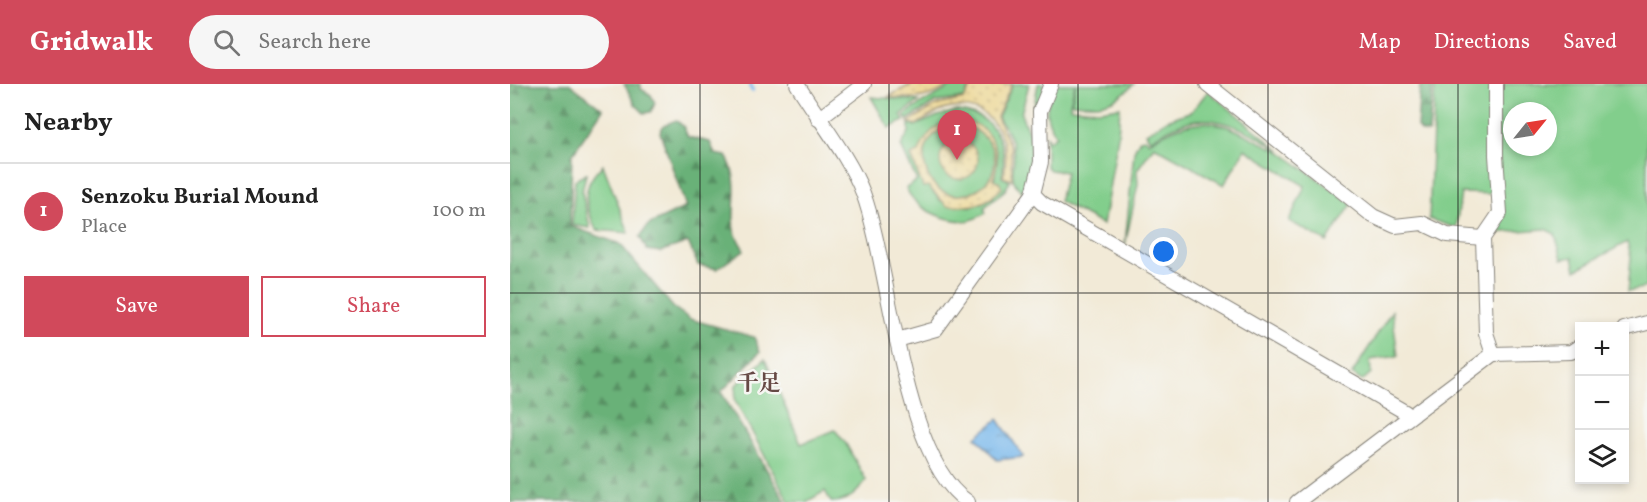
<!DOCTYPE html>
<html lang="en">
<head>
<meta charset="utf-8">
<style>
	:root { --surface:#fff; --page:#f6f6f6; --text:#222; --muted:#767676; --line:#e0e0e0; --accent:#d1495b }
	body { margin:0; font-family:Vollkorn,"Noto Serif JP",serif; background:var(--page); color:var(--text) }
	.controls { position:absolute; right:18px; bottom:18px; display:grid; overflow:hidden; border-radius:0px; box-shadow:0 3px 9px #0003 }
	.controls button { width:54px; height:54px; display:grid; place-items:center; padding:0; border:0; border-bottom:2px solid var(--line); background:var(--surface); color:var(--text); font:30px sans-serif }
	.compass { position:absolute; left:993px; top:18px; width:54px; height:54px; border-radius:50%; background:var(--surface); box-shadow:0 3px 9px #0003; rotate:60deg }
	.you { position:absolute; left:654px; top:168px; width:21px; height:21px; margin:-15px; border:4px solid #fff; border-radius:50%; background:#1a73e8; box-shadow:0 0 0 9px #1a73e833 }
	.badge { display:grid; place-items:center; width:39px; height:39px; border-radius:50%; background:var(--accent); color:#fff; font-size:20px; font-weight:700 }
	.pin { position:absolute; translate:-50% -50px; filter:drop-shadow(0 2px 3px #0008) }
	.pin::after { content:''; position:absolute; top:32px; width:21px; height:18px; background:inherit; clip-path:polygon(0 0,100% 0,50% 100%) }
	.list { margin:0; padding:0; list-style:none }
	h2 { display:flex; justify-content:space-between; align-items:center; height:78px; margin:0; padding:0 24px; font-size:26px }
	h2 small { font-size:20px; font-weight:400; color:var(--muted) }
	.list li { display:grid; grid-template-columns:39px 1fr auto; gap:18px; align-items:center; box-sizing:border-box; height:96px; padding:0 24px; border-top:2px solid var(--line) }
	.list b { display:block; font-size:22px; white-space:nowrap }
	.list p { margin:0; font-size:20px; white-space:nowrap; color:var(--muted) }
	.list em { font-size:20px; font-style:normal; color:var(--muted) }
	.actions { display:flex; gap:12px; padding:18px 24px }
	.actions a { flex:1; padding:14px 0; border:2px solid var(--accent); border-radius:0px; text-align:center; font-size:21px; color:var(--accent) }
	.actions .main { background:var(--accent); color:#fff }
	.icon { flex:none; width:33px; height:33px; fill:none; stroke:currentColor; stroke-width:2; stroke-linecap:round; stroke-linejoin:round }
	.map { position:relative; flex:none; width:1137px; height:418px; overflow:hidden }
	header { display:flex; align-items:center; gap:36px; box-sizing:border-box; height:84px; padding:0 30px; background:var(--accent); color:#fff }
	header strong { font-size:28px }
	nav { display:flex; gap:33px; margin-inline-start:auto; font-size:21px }
	.search { width:420px; height:54px; background:var(--page); display:flex; align-items:center; gap:15px; box-sizing:border-box; padding:0 21px; border-radius:33px; color:var(--muted); font-size:22px }
	main { display:flex }
	aside { flex:1; background:var(--surface) }
	.map>svg:first-child { display:block }
	.grass { fill:#82ce8c; stroke:#4f7554; stroke-width:1.5; fill-rule:evenodd }
	.forest { fill:url(#forest-firs); stroke:#42664a; stroke-width:1.5 }
	.sand { fill:url(#sand-dots); stroke:#857b5d; stroke-width:1.5; fill-rule:evenodd }
	.water { fill:url(#water-ripples); stroke:#4a6a84; stroke-width:1.5 }
	.lines { fill:none; stroke-linecap:round; stroke-linejoin:round }
	.stream { stroke:#78b8ec; stroke-width:4.5 }
	.street-casing { stroke:#87837a; stroke-width:16 }
	.street { stroke:#fff; stroke-width:14 }
	.grid { fill:none; stroke:#1c1c1c; stroke-width:1.5; stroke-opacity:0.55 }
	.labels { text-anchor:middle; dominant-baseline:central; stroke-width:5; stroke-linejoin:round; paint-order:stroke }
	.neighbourhood-label { font-size:22px; font-weight:bold; fill:#664945; stroke:#f6f6f2 }
</style>
</head>
<body>
<header>
<strong>Gridwalk</strong>
<div class="search"><svg class="icon" aria-label="search" viewBox="0 0 24 24"><circle cx="10" cy="10" r="6"/><path d="M15 15l6 6"/></svg>Search here</div>
<nav><a>Map</a><a>Directions</a><a>Saved</a></nav>
</header>
<main>
<aside>
<h2>Nearby<small></small></h2>
<ul class="list">
<li><span class="badge">1</span><div><b>Senzoku Burial Mound</b><p>Place</p></div><em>100 m</em></li>
</ul>
<div class="actions"><a class="main">Save</a><a>Share</a></div>
</aside>
<div class="map">
<svg width="1137" height="418" viewBox="0 0 1137 418">
	<defs>
		<pattern id="forest-firs" width="22" height="20" patternUnits="userSpaceOnUse" patternTransform="scale(1.5)"><rect width="22" height="20" fill="#69b178"/><path d="M5 1l3.5 6h-7zM16 11l3.5 6h-7z" fill="#568f62"/></pattern>
		<pattern id="sand-dots" width="8" height="8" patternUnits="userSpaceOnUse" patternTransform="scale(1.5)"><rect width="8" height="8" fill="#eeda9e"/><path d="M2 2h.1M6 6h.1" fill="none" stroke="#ccba88" stroke-width="1.8" stroke-linecap="round"/></pattern>
		<pattern id="water-ripples" width="26" height="14" patternUnits="userSpaceOnUse" patternTransform="scale(1.5)"><rect width="26" height="14" fill="#78b8ec"/><path d="M2 4q2-2 4 0t4 0M15 11q2-2 4 0t4 0" fill="none" stroke="#6295be"/></pattern>
	</defs>
	<rect width="100%" height="100%" fill="#f6f6f2"/>
	<filter id="ink" filterUnits="userSpaceOnUse"><feTurbulence type="fractalNoise" baseFrequency=".0167" numOctaves="2"/><feDisplacementMap in="SourceGraphic" scale="12" xChannelSelector="R" yChannelSelector="G"/><feConvolveMatrix kernelMatrix="1 2 1 2 8 2 1 2 1" color-interpolation-filters="sRGB"/></filter>
	<filter id="wash" filterUnits="userSpaceOnUse"><feTurbulence type="fractalNoise" baseFrequency=".008" numOctaves="4" result="noise"/><feDisplacementMap in="SourceGraphic" scale="24" xChannelSelector="R" yChannelSelector="G"/><feGaussianBlur stdDeviation="1.35" result="paint"/><feColorMatrix in="noise" values="0 0 0 0 0 0 0 0 0 0 0 0 0 0 0 0 0 1.4 0 .05"/><feComposite in="paint" operator="in"/></filter>
	<g filter="url(#wash)">
		<rect width="100%" height="100%" fill="#f2ead7"/>
		<!-- grass -->
		<g class="grass">
			<path d="M 445,0 L 461,0 L 454,14 L 426,18 L 397,36 L 394,32 C 410,18 428,12 445,0 Z"/>
			<path d="M 503,0 L 519,0 L 511,30 L 524,61 L 524,22 L 528,0 L 534,0 L 527,76 L 516,111 C 494,94 507,87 503,64 C 501,52 494,43 488,33 Z"/>
			<path d="M 545,0 L 565,0 L 560,20 L 562,24 L 590,26 L 610,23 L 608,52 L 593,141 L 549,117 L 556,88 L 540,86 L 536,82 L 536,52 L 539,57 L 546,52 C 532,29 536,24 545,0 Z"/>
			<path d="M 566,0 L 624,0 C 604,21 589,22 561,19 Z"/>
			<path d="M 925,0 L 982,0 L 985,110 L 951,109 L 946,144 L 919,135 Z"/>
			<path d="M 989,0 L 1137,0 L 1137,203 L 1118,207 L 1121,173 L 1117,158 L 1066,186 L 1063,173 L 1052,175 L 1045,150 L 1035,145 L 983,149 ZM 1002,27 L 1038,27 L 1038,63 L 1002,63 Z"/>
			<path d="M 698,7 L 779,74 L 842,120 L 817,158 L 779,137 L 795,102 L 735,65 L 714,101 L 644,62 L 627,86 L 628,100 L 615,161 L 624,67 L 630,55 L 635,54 L 639,58 C 699,21 717,43 773,69 C 752,53 715,33 687,36 C 671,38 654,47 640,56 L 636,49 L 657,36 L 682,27 Z"/>
			<path d="M 361,13 L 409,17 L 391,31 L 394,37 L 379,44 Z"/>
			<path d="M 447,27 C 485,30 498,60 492,93 L 500,97 L 495,106 L 474,124 L 476,129 C 470,132 461,138 454,137 C 432,136 405,125 396,104 L 407,97 L 391,62 L 399,48 L 399,40 L 405,42 L 428,32 ZM 460,38 C 501,67 483,73 483,114 L 462,123 L 431,117 L 418,102 L 413,103 L 401,72 L 409,68 L 429,41 Z"/>
			<path d="M 451,40 C 474,46 493,67 481,92 C 476,100 469,106 460,109 C 412,125 391,45 451,40 Z"/>
			<path d="M 93,81 L 119,149 L 86,146 C 74,119 70,102 93,81 Z"/>
			<path d="M 76,90 L 72,108 L 80,144 L 62,141 L 65,96 Z"/>
			<path d="M 882,227 L 888,272 L 860,276 L 861,289 L 852,297 L 842,290 Z"/>
			<path d="M 255,275 L 291,360 L 325,346 L 336,360 L 356,396 C 347,410 338,418 321,418 L 315,407 L 296,418 L 279,418 L 225,316 L 226,301 Z"/>
		</g>
		<!-- forest -->
		<g class="forest">
			<path d="M 0,0 L 60,0 L 93,25 L 62,71 L 60,142 L 110,160 L 163,223 L 180,235 L 244,253 L 250,268 L 211,308 L 276,418 L 0,418 Z"/>
			<path d="M 114,0 L 131,0 L 131,5 L 141,11 L 145,19 L 141,28 L 134,29 L 125,20 Z"/>
			<path d="M 910,0 L 923,0 L 919,49 L 912,48 L 907,43 Z"/>
			<path d="M 166,36 L 173,42 L 178,53 L 200,58 L 205,70 L 216,72 C 231,96 222,119 224,145 C 225,152 231,160 234,166 L 207,185 L 188,181 L 178,158 L 150,168 L 137,166 L 130,153 L 138,141 L 176,123 L 150,48 L 154,41 Z"/>
		</g>
		<!-- sand -->
		<g class="sand">
			<path d="M 402,0 L 441,0 C 420,16 403,15 378,13 Z"/>
			<path d="M 463,0 L 502,0 L 487,33 L 501,64 L 502,96 L 493,93 C 504,55 479,14 436,25 C 425,28 416,35 406,41 L 398,38 L 427,21 L 454,15 Z"/>
			<path d="M 446,36 C 479,37 494,66 483,95 L 489,98 L 492,104 C 475,122 461,123 437,122 L 418,102 L 413,103 L 401,71 L 409,68 C 416,50 426,39 446,36 ZM 451,40 C 474,46 493,67 481,92 C 476,100 469,106 460,109 C 412,125 391,45 451,40 Z"/>
			<circle cx="449" cy="76" r="19"/>
		</g>
		<!-- water -->
		<path class="water" d="M 488,335 L 513,372 L 513,373 L 487,376 L 466,353 Z"/>
		<g class="lines">
			<!-- stream -->
			<path class="stream" d="M 240,0 L 242,6"/>
		</g>
	</g>
	<g filter="url(#ink)">
		<g class="lines">
			<defs>
				<g id="street">
					<path d="M 287,0 C 307,33 340,74 353,109 C 381,184 392,376 458,418"/>
					<path d="M 697,0 L 863,132 L 885,142 L 912,139 L 937,151 L 973,154"/>
					<path d="M 986,0 L 986,71 L 990,129 L 973,154 L 976,249 L 983,270 L 1061,268 L 1070,262"/>
					<path d="M 308,35 L 354,0"/>
					<path d="M 523,110 L 532,119 L 895,328 L 899,333"/>
					<path d="M 1114,245 L 1137,239"/>
					<path d="M 387,256 L 426,245 L 523,110 L 531,78 L 530,27 L 541,0"/>
					<path d="M 787,418 L 983,270"/>
				</g>
			</defs>
			<!-- street casing -->
			<use href="#street" class="street-casing"/>
			<!-- street -->
			<use href="#street" class="street"/>
		</g>
	</g>
	<!-- grid -->
	<path class="grid" d="M 190,0 L 190,418M 379,0 L 379,418M 568,0 L 568,418M 758,0 L 758,418M 948,0 L 948,418M 0,209 L 1137,209"/>
	<g class="labels">
		<!-- neighbourhood labels -->
		<g class="neighbourhood-label">
			<text x="249" y="300">千足</text>
		</g>
	</g>
</svg>
<div class="controls">
<button>+</button>
<button>−</button>
<button><svg class="icon" aria-label="layers" viewBox="0 0 24 24"><path d="M12 4l9 5-9 5-9-5zM3 14l9 5 9-5"/></svg></button>
</div>
<svg class="compass" viewBox="-18 -18 36 36"><path d="M0-13l5 13h-10z" fill="#e53935"/><path d="M0 13l5-13h-10z" fill="#767676"/></svg>
<div class="you"></div>
<div class="pin badge" style="left:447px;top:76px">1</div>
</div>
</main>
</body>
</html>
